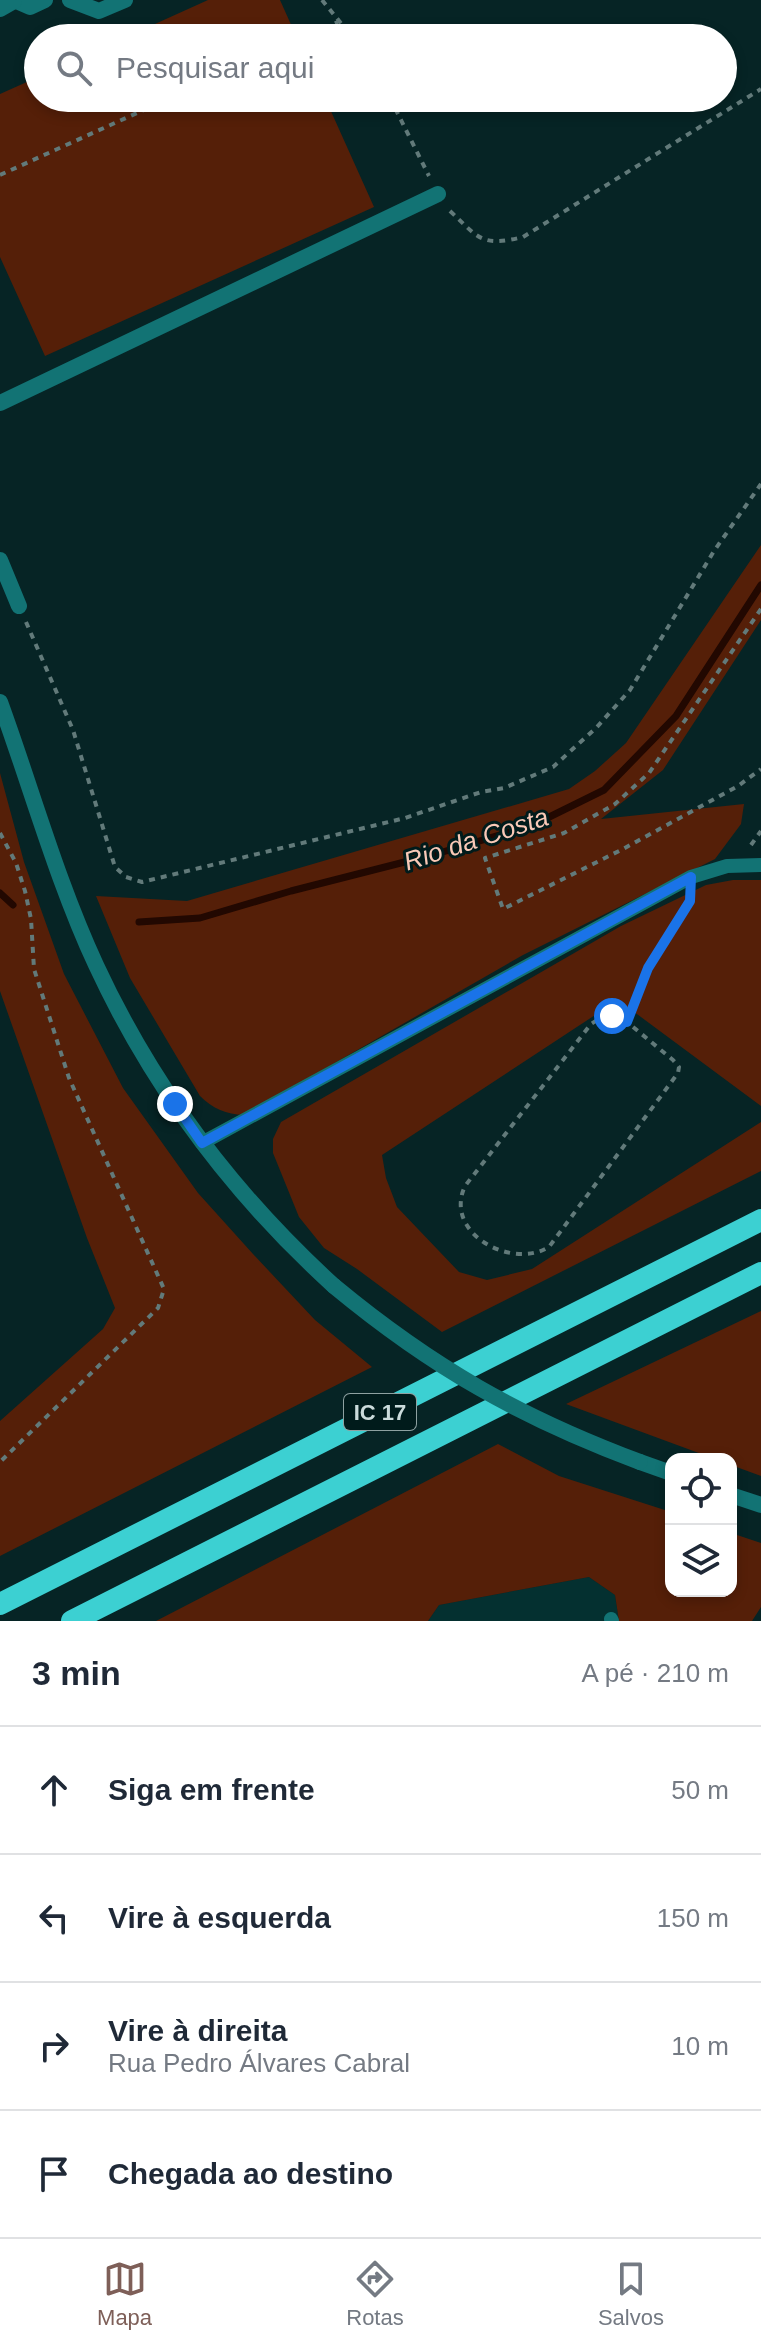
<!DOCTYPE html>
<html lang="pt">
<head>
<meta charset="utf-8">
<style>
	:root { --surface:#fff; --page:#f2f2f3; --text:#1f2937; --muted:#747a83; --line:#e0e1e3; --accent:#7e5f58 }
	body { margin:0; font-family:Helvetica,sans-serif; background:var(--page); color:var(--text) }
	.controls { position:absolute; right:24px; bottom:24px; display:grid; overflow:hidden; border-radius:16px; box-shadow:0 4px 12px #0003 }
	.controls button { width:72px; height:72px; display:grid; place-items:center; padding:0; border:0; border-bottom:2px solid var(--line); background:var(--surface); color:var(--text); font:40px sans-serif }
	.stop { position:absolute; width:24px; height:24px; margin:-18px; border:6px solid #1a73e8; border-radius:50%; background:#fff }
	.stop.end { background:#1a73e8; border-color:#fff; box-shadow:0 2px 8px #0008 }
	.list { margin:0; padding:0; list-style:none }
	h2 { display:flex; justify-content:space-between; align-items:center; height:104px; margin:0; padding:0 32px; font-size:34px }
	h2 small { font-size:26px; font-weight:400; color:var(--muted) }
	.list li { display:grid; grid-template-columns:52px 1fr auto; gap:24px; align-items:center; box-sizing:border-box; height:128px; padding:0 32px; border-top:2px solid var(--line) }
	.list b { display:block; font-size:30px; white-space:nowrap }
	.list p { margin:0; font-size:26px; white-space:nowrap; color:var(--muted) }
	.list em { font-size:26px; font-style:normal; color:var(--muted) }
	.icon { flex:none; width:44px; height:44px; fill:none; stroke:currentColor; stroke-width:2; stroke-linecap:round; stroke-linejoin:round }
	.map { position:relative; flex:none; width:761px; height:1621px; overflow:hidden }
	.search { position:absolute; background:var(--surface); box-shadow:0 4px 12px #0003; left:24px; right:24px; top:24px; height:88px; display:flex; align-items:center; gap:20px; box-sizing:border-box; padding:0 28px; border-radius:44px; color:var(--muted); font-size:30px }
	.sheet { height:616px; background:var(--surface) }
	nav { display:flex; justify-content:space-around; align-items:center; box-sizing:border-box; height:112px; border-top:2px solid var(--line); background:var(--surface); font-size:22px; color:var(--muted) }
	nav a { display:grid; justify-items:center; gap:4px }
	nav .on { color:var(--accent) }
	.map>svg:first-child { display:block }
	.built { fill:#043030 }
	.green { fill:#551f08 }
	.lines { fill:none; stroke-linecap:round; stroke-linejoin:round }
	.stream { stroke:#220801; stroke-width:7 }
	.path { stroke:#627a7a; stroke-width:4; stroke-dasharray:6 6; stroke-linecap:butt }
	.service { stroke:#127374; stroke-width:14 }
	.minor { stroke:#127374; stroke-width:16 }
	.tertiary { stroke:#127374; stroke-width:16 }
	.trunk { stroke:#3cd0d2; stroke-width:22 }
	.tertiary-bridge { stroke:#127374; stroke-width:16 }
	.route { stroke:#1a73e8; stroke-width:10 }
	.labels { text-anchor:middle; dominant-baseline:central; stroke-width:6; stroke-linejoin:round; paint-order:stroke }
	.shield { fill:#001b1b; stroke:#8ea1a1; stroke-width:2 }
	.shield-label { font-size:22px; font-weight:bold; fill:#cbdbdb }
	.water-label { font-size:26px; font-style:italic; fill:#f9c9b7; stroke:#001b1b }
</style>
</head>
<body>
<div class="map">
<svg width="761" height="1621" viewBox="0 0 761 1621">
	<rect width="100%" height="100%" fill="#062425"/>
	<!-- built -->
	<path class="built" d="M 589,1577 L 615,1595 L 619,1621 L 428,1621 L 439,1605 Z"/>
	<!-- green -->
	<g class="green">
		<path d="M 208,0 L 280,0 L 297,38 L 124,38 Z"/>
		<path d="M 38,77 L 38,98 L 325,98 L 374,207 L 45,356 L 0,257 L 0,94 Z"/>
		<path d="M 761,545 L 761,620 L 663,770 L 601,819 L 744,804 L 741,824 L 715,859 L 523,955 L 244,1115 C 226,1114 213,1109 200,1096 L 130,978 L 96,896 L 187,901 L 569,789 L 595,771 L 626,743 Z"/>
		<path d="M 0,773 L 24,862 L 64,974 L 123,1088 L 198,1193 L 253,1254 L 315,1320 L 372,1367 L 0,1556 L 0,1421 L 103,1329 L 115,1308 L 87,1238 L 0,991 Z"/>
		<path d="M 733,880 L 761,880 L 761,1106 L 618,1000 L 382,1155 L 386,1178 L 397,1207 L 459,1272 L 487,1280 L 532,1269 L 761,1122 L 761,1171 L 442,1332 L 357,1269 L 324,1248 L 299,1217 L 273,1153 L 273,1139 L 281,1122 L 621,926 L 706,885 Z"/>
		<path d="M 761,1311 L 761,1476 L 731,1465 L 731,1459 L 715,1459 L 566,1404 Z"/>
		<path d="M 498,1444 L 559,1476 L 671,1512 L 671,1591 L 731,1591 L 731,1533 L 761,1543 L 761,1607 L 752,1621 L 619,1621 L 615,1595 L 589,1577 L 439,1605 L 428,1621 L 156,1621 Z"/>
	</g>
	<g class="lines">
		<!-- stream -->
		<g class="stream">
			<path d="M 0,893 L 13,905"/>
			<path d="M 139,922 L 200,918 L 291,891 L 436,854 L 533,825 L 604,790 L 676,716 L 761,585"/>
		</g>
		<!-- path -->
		<g class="path">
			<path d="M 322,0 L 353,38"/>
			<path d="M 302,38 L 338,22"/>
			<path d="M 390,98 L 429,176"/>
			<path d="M 0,175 L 170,98"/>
			<path d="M 450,211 C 480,239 481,247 523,237 L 761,89"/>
			<path d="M 761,609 L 649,773 L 615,804 L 564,833 L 485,858 L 503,909 L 623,849 L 738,786 L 761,769"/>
			<path d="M 26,622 L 73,730 L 115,867 L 126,877 L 142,882 L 405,818 L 481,792 L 504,788 L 553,767 L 597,727 L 630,690 L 714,551 L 761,484"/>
			<path d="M 0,833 L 16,863 L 25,891 L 31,919 L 34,969 L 69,1078 L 164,1289 L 158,1308 L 0,1462"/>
			<path d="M 751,845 L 761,831"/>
			<path d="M 612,1016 L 627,1022 L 673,1060 L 679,1067 L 678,1073 L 549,1247 C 511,1270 443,1233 465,1186 L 591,1024 L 602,1017 Z"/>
			<path d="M 627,1022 L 648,968 L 690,900"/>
		</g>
		<!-- service -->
		<g class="service">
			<path d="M 202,1143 L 691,877 L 727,866 L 761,865"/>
			<path d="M 611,1619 L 612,1621"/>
		</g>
		<!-- minor -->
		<g class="minor">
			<path d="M 14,0 L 30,7 L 45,0"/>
			<path d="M 70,0 L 99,11 L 125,0"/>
			<path d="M 0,9 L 14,1"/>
			<path d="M 0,403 L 438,194"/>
			<path d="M 0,560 L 19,606"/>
		</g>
		<!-- tertiary -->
		<g class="tertiary">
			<path d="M 0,702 C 32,790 57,881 96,965 C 153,1088 234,1195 334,1286"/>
			<path d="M 640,1462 L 671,1473"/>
			<path d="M 731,1495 L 761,1505"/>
		</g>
		<!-- trunk -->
		<g class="trunk">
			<path d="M 0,1604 L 761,1220"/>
			<path d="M 72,1621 L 761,1273"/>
		</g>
		<!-- tertiary-bridge -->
		<path class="tertiary-bridge" d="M 334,1286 C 433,1368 520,1417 640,1462"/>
	</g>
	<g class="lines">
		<!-- route -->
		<path class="route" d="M 175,1104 L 202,1143 L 691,877 L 690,901 L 648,968 L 627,1022 L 612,1016"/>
	</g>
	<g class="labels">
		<!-- shield labels -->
		<rect class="shield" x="344" y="1394" width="72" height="36" rx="6"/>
		<g class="shield-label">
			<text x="380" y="1412">IC 17</text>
		</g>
		<!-- water labels -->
		<g class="water-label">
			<text transform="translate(476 839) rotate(-18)">Rio da Costa</text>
		</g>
	</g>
</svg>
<div class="controls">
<button><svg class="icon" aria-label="locate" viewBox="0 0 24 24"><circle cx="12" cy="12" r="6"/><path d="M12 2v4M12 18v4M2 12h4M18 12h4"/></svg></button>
<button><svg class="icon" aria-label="layers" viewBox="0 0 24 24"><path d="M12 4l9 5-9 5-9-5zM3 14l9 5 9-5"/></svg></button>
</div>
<div class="stop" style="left:612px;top:1016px"></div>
<div class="stop end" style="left:175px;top:1104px"></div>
<div class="search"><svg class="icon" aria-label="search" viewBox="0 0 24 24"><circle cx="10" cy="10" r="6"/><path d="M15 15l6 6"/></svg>Pesquisar aqui</div>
</div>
<section class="sheet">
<h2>3 min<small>A pé · 210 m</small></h2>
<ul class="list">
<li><svg class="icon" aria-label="ahead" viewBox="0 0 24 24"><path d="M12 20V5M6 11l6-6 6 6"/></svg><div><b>Siga em frente</b></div><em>50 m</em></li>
<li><svg class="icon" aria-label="left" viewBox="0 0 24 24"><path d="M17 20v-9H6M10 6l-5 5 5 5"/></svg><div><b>Vire à esquerda</b></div><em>150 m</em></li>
<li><svg class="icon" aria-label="right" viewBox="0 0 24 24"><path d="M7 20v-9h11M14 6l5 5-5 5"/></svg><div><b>Vire à direita</b><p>Rua Pedro Álvares Cabral</p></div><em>10 m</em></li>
<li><svg class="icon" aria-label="arrive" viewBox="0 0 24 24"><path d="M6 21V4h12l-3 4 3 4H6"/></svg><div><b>Chegada ao destino</b></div></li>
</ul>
</section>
<nav>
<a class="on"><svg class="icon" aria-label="map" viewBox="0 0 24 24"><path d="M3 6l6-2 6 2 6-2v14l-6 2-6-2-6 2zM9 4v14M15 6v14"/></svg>Mapa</a>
<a><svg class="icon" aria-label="directions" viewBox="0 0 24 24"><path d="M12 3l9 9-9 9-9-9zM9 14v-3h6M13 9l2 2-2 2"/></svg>Rotas</a>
<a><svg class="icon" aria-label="saved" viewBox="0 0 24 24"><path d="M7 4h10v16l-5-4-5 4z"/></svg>Salvos</a>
</nav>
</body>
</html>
